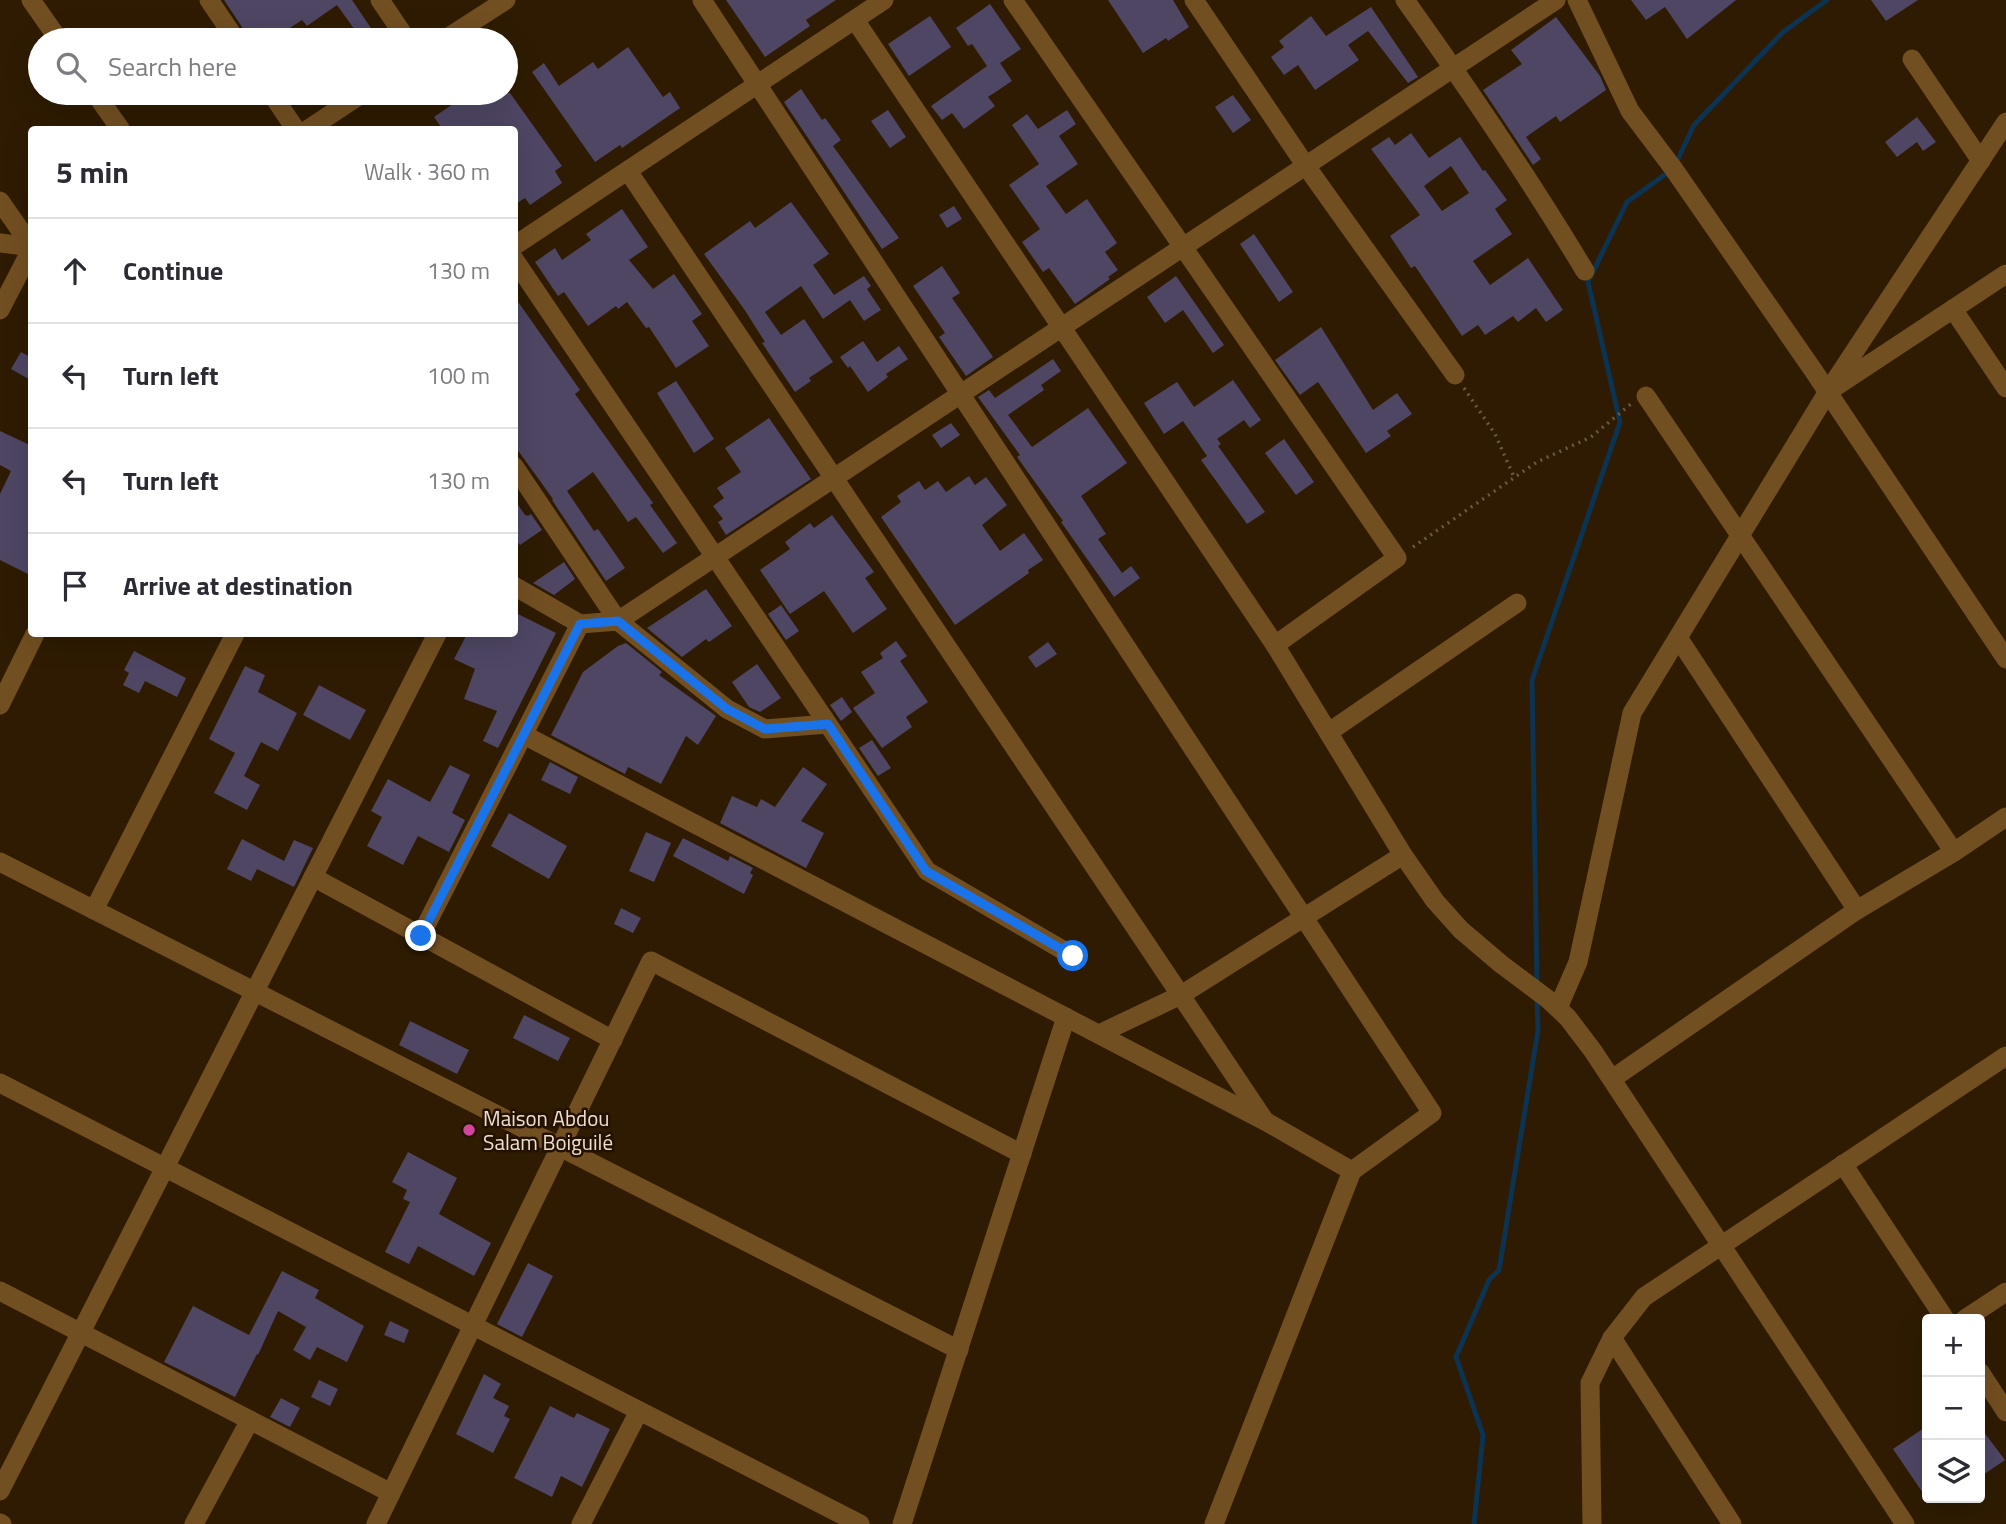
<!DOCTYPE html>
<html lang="en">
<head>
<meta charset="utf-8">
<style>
	:root { --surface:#fff; --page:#f7f7f7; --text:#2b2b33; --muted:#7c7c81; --line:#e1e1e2 }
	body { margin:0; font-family:"Titillium Web",sans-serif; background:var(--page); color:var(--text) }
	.controls { position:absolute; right:21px; bottom:21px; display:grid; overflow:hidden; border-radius:7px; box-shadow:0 7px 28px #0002 }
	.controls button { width:63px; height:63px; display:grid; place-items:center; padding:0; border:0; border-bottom:2px solid var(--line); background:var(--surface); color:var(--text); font:35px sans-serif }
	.stop { position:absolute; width:21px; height:21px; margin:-16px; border:5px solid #1a73e8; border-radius:50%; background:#fff }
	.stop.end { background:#1a73e8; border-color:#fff; box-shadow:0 2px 7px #0008 }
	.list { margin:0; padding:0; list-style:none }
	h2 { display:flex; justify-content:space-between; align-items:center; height:91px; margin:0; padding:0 28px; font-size:30px }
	h2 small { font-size:23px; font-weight:400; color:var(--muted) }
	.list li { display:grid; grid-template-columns:46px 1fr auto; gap:21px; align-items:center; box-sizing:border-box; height:105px; padding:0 28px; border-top:2px solid var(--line) }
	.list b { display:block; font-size:26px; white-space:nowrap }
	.list em { font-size:23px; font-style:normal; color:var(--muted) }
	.icon { flex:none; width:38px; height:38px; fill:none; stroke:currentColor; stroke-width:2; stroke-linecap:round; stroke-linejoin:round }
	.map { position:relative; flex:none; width:2006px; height:1524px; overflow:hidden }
	.search { position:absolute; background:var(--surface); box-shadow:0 7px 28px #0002; left:28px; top:28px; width:490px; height:77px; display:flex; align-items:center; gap:18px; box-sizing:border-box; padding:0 24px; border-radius:38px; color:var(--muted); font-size:26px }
	.panel { position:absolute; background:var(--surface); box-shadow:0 7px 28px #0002; left:28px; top:126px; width:490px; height:511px; border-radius:7px }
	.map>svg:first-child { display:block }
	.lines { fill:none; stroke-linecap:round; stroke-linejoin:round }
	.stream { stroke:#0c3351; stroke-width:5 }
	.building { fill:#4e4663; fill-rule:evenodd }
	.path { stroke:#6a5943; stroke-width:3.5; stroke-dasharray:2 5; stroke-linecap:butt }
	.minor { stroke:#724f21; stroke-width:19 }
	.route { stroke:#1a73e8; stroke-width:9 }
	.hotel-dot { fill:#d1479c; stroke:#241100; stroke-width:2.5 }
	.labels { text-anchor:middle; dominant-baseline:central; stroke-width:5; stroke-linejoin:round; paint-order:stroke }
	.poi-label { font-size:21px; fill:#ede0d1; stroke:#241100; text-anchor:start }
</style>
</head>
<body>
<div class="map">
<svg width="2006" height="1524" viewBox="0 0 2006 1524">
	<rect width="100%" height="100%" fill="#2e1b02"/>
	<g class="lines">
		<!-- stream -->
		<g class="stream">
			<path d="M 1676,163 L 1694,125 L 1783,32 L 1827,0"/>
			<path d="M 1537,983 L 1532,680 L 1620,422 L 1588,282 L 1627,202 L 1670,171"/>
			<path d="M 1474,1524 L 1483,1435 L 1456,1357 L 1489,1280 L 1499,1270 L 1538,1030 L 1537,997"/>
		</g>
	</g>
	<!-- building -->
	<g class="building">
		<path d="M 224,0 L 352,0 L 375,34 L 362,40 L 337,5 L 307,26 L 302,20 L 272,40 L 248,40 L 246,33 Z"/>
		<path d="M 726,0 L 836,0 L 806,20 L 810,26 L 765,57 Z"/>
		<path d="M 1108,0 L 1173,0 L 1189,27 L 1168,41 L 1166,38 L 1143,53 Z"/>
		<path d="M 1631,0 L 1736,0 L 1687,39 L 1665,7 L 1646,20 Z"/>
		<path d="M 1871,0 L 1918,0 L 1886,21 Z"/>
		<path d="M 990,4 L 1021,49 L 1000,63 L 1012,81 L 988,97 L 995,106 L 964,129 L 952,113 L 942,120 L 931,106 L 987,66 L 972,44 L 968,46 L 956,28 Z"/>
		<path d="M 1371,7 L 1418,77 L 1408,83 L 1368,31 L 1348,45 L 1359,60 L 1315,90 L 1298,65 L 1284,75 L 1271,57 L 1284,47 L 1279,41 L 1311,16 L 1326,36 Z"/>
		<path d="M 930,16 L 951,47 L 909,76 L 888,44 Z"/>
		<path d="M 1556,17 L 1600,76 L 1606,90 L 1560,122 L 1556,116 L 1526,137 L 1541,159 L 1533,165 L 1483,90 L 1522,64 L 1511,50 Z"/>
		<path d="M 628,47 L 663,97 L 670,92 L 680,108 L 622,148 L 620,145 L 595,162 L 532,72 L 544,63 L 559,86 L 593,62 L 598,69 Z"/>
		<path d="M 801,89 L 822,120 L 825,118 L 841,140 L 833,146 L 899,238 L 882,249 L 784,102 Z"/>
		<path d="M 469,93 L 510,93 L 562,166 L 555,171 L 562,183 L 530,205 L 525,198 L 514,205 L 514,130 L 443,130 L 434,117 Z"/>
		<path d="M 1233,95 L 1251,120 L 1233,133 L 1215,107 Z"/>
		<path d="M 888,110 L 906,137 L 890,148 L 871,121 Z"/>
		<path d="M 1067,110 L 1076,124 L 1059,136 L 1078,164 L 1046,186 L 1066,214 L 1087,199 L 1117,243 L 1105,252 L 1118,270 L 1108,277 L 1110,279 L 1075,304 L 1049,268 L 1043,272 L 1022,242 L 1040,229 L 1009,185 L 1039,164 L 1012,125 L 1027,114 L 1038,129 Z"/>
		<path d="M 1917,117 L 1936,142 L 1923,151 L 1917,142 L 1897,157 L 1885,142 Z"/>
		<path d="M 1411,133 L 1429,158 L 1460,137 L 1483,171 L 1485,170 L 1507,200 L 1495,209 L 1512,234 L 1473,261 L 1490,285 L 1528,258 L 1563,310 L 1546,322 L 1536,308 L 1518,322 L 1513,316 L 1485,335 L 1478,325 L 1462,336 L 1415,266 L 1411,268 L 1390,236 L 1420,215 L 1371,149 L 1389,137 L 1395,145 ZM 1451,166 L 1469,193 L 1442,211 L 1424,186 Z"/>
		<path d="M 791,202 L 829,254 L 813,265 L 834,295 L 864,276 L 871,286 L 867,289 L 881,310 L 864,321 L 850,300 L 823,319 L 801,286 L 765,312 L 781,335 L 804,319 L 833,362 L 809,378 L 811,381 L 795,392 L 762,343 L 765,342 L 744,309 L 704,254 L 750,221 L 755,228 Z"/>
		<path d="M 954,206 L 962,219 L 947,228 L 939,215 Z"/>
		<path d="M 622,209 L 648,247 L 629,260 L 653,289 L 674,274 L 702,314 L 692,321 L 709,346 L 676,368 L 649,327 L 646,328 L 627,302 L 618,309 L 616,306 L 588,326 L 564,292 L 558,296 L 535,262 L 555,248 L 562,260 L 591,240 L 586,234 Z"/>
		<path d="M 1254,234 L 1293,292 L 1279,302 L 1240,244 Z"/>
		<path d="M 942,266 L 960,293 L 952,298 L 993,357 L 966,376 L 939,337 L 945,333 L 913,286 Z"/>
		<path d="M 1176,276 L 1224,345 L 1213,353 L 1183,310 L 1165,323 L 1147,297 Z"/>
		<path d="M 514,296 L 580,390 L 575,394 L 653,503 L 650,505 L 677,543 L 663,553 L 636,517 L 628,522 L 593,472 L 567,491 L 594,531 L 598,529 L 625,568 L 606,581 L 552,500 L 553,499 L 514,445 Z"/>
		<path d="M 1321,327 L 1373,410 L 1397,393 L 1412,414 L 1387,431 L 1391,436 L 1366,453 L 1318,382 L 1300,395 L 1275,360 Z"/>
		<path d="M 863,341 L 877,362 L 899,346 L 908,359 L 886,374 L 888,377 L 868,392 L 850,366 L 848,368 L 840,357 Z"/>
		<path d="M 21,352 L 32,358 L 32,381 L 11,369 Z"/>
		<path d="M 1053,359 L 1061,371 L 1041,385 L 1044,390 L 1008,415 L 1032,447 L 1088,408 L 1127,463 L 1081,496 L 1106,534 L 1098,539 L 1122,573 L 1131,566 L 1140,578 L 1114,597 L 1061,522 L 1063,521 L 1017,457 L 1020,455 L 978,397 L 989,390 L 995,398 Z"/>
		<path d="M 1233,380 L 1261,420 L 1250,428 L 1244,420 L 1217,439 L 1221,444 L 1218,446 L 1265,512 L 1247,524 L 1201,460 L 1207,456 L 1183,421 L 1164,434 L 1144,403 L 1177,382 L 1194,407 Z"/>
		<path d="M 676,381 L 714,439 L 694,453 L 657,393 Z"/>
		<path d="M 769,418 L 811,479 L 726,535 L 718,522 L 723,519 L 713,506 L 724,498 L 717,488 L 741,472 L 725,448 Z"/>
		<path d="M 951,423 L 960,435 L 941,448 L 932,435 Z"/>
		<path d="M 0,431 L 32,446 L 32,576 L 0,560 L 0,494 L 11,471 L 0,465 Z"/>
		<path d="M 1284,439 L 1314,482 L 1296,495 L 1265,453 Z"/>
		<path d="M 969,476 L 975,485 L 986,477 L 1007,505 L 982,525 L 1000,551 L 1024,533 L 1043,560 L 1028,570 L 1029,573 L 955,625 L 881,517 L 901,502 L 897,496 L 919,481 L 925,490 L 938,481 L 946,492 Z"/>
		<path d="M 514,499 L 525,515 L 528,516 L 531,514 L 542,530 L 520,545 L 514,538 Z"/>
		<path d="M 832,515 L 874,572 L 865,578 L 887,609 L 853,633 L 824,591 L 790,614 L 760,570 L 790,549 L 785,542 L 810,523 L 814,528 Z"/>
		<path d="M 564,562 L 575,579 L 554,595 L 533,583 Z"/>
		<path d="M 706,589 L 732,626 L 709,642 L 706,639 L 682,657 L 647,628 Z"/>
		<path d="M 781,605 L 799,631 L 786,640 L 768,614 Z"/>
		<path d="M 514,612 L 556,633 L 498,748 L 483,741 L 497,711 L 464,699 L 475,669 L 454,659 L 467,634 L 514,634 Z"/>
		<path d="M 896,641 L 907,656 L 900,661 L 928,702 L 906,717 L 912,727 L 882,748 L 853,708 L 875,693 L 861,672 L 883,658 L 880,653 Z"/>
		<path d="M 1048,642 L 1057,654 L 1036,668 L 1028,657 Z"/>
		<path d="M 626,643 L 662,672 L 659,675 L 716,716 L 698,745 L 686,736 L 661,784 L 628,767 L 625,774 L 551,735 L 583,672 L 618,646 Z"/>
		<path d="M 134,651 L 186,678 L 177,697 L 145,681 L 139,693 L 123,685 L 129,673 L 124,670 Z"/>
		<path d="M 757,664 L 781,698 L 760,712 L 749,707 L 732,682 Z"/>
		<path d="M 245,666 L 265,675 L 258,692 L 297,713 L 278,751 L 261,742 L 244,776 L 260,785 L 247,810 L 214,793 L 235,753 L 209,739 Z"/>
		<path d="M 319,685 L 366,710 L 350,740 L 303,715 Z"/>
		<path d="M 842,697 L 852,712 L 841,721 L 830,705 Z"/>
		<path d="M 872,740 L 891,768 L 878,776 L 859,748 Z"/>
		<path d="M 550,762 L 578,777 L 570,794 L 541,780 Z"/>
		<path d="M 450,765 L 470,775 L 452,813 L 465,820 L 449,852 L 418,836 L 403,865 L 367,846 L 382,817 L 371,811 L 388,779 L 430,802 Z"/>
		<path d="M 803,767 L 827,784 L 801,821 L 824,833 L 806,868 L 720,823 L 732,796 L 757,807 L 761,799 L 775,807 Z"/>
		<path d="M 509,813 L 567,846 L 549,879 L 491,846 Z"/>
		<path d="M 646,832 L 671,843 L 654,882 L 629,871 Z"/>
		<path d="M 683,838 L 728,861 L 730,856 L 753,868 L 750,873 L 753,875 L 744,894 L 673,856 Z"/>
		<path d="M 242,839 L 284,861 L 294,840 L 313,848 L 294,887 L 257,869 L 251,881 L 227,869 Z"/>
		<path d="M 621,908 L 641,918 L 633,933 L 614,924 Z"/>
		<path d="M 524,1015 L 570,1038 L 558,1061 L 513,1038 Z"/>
		<path d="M 410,1021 L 469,1050 L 457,1074 L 399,1045 Z"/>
		<path d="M 408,1152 L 457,1178 L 439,1214 L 491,1243 L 474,1276 L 418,1246 L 409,1264 L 385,1252 L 410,1202 L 403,1199 L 407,1190 L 392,1182 Z"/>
		<path d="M 528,1263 L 553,1276 L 522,1337 L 497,1324 Z"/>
		<path d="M 282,1271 L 319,1290 L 315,1298 L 364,1326 L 347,1362 L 317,1347 L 310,1360 L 293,1350 L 306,1327 L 278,1311 L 258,1355 L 257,1354 L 235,1397 L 164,1362 L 193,1306 L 249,1335 Z"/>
		<path d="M 390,1321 L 409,1330 L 404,1343 L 384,1335 Z"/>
		<path d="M 484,1374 L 501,1384 L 493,1398 L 509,1406 L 504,1416 L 510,1419 L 493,1453 L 456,1434 Z"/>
		<path d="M 319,1380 L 338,1389 L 330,1406 L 311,1397 Z"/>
		<path d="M 281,1398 L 300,1408 L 290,1427 L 270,1417 Z"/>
		<path d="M 550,1406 L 574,1418 L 577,1413 L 610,1429 L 582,1487 L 561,1476 L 552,1497 L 514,1478 Z"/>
		<path d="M 1927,1426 L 1927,1499 L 1893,1449 Z"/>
		<path d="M 1980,1427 L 2005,1460 L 1980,1477 Z"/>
	</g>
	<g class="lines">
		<!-- path -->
		<g class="path">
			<path d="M 1464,388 L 1495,434 L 1514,477"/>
			<path d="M 1413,547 L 1537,462 L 1591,437 L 1631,404"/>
		</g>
		<!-- minor -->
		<g class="minor">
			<path d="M 31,0 L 59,40"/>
			<path d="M 209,0 L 236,40"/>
			<path d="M 380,0 L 407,40"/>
			<path d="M 702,0 L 1432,1113 L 1352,1171 L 1214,1524"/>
			<path d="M 1013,0 L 1397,558 L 1275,645"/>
			<path d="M 1194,0 L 1306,166 L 1455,375"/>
			<path d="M 1405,0 C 1468,88 1529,178 1585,271"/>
			<path d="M 1577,0 L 1630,111 L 1673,168 L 1813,370 L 2006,659"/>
			<path d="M 855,20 L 1275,645 L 1403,855 L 1435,901 L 1461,930 L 1501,964 L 1549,1000 L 1568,1018 L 1593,1051 L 1905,1524"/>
			<path d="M 444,40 L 506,0"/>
			<path d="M 1912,59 L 1981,161"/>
			<path d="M 95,93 L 121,130"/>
			<path d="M 271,93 L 296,130"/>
			<path d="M 307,130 L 363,93"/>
			<path d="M 628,171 L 1265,1121"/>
			<path d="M 0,201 L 32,247"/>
			<path d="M 0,243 L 32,247"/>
			<path d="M 514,246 L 884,0"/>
			<path d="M 514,259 L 927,871 L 1073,956"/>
			<path d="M 1953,309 L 2006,388"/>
			<path d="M 0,310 L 32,248"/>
			<path d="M 1835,387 L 2006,274"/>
			<path d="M 1646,396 L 1954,852"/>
			<path d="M 514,466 L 618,621 L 1556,0"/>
			<path d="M 514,586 L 580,624 L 618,621 L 727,709 L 765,729 L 827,724"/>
			<path d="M 1679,639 L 1857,910"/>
			<path d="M 0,705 L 35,634"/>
			<path d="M 1329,732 L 1517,603"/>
			<path d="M 524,735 L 1265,1121 L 1352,1171"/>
			<path d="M 0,862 L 959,1350"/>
			<path d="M 313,877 L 613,1040"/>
			<path d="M 94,910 L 235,634"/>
			<path d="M 421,935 L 580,624"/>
			<path d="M 1558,1008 L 1578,962 L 1632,713 L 1827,393 L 2006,122"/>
			<path d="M 1099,1034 L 1181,995 L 1403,855"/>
			<path d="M 1612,1079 L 1857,910 L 1954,852 L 2006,817"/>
			<path d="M 0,1083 L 860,1524"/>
			<path d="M 1843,1164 L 1945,1319"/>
			<path d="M 0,1291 L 391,1493"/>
			<path d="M 1965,1319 L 2006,1292"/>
			<path d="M 1612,1338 L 1732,1524"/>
			<path d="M 1980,1372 L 2006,1412"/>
			<path d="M 0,1491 L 437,634"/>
			<path d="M 0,1523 L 2,1524"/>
			<path d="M 194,1524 L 250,1420"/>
			<path d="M 376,1524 L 651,961 L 1022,1154"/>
			<path d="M 581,1524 L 639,1411"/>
			<path d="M 902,1524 L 1066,1017"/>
			<path d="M 1592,1524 L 1590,1383 L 1612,1338 L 1644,1297 L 2006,1056"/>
		</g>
	</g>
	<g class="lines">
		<!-- route -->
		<path class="route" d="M 421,936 L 580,624 L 618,621 L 727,709 L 765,729 L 828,724 L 926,871 L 1073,956"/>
	</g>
	<!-- markers -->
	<circle class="hotel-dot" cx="469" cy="1130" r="7"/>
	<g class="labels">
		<!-- poi labels -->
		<g class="poi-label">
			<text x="483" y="1118">Maison Abdou<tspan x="483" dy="24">Salam Boiguilé</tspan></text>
		</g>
	</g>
</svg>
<div class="controls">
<button>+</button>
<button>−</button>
<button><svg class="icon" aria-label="layers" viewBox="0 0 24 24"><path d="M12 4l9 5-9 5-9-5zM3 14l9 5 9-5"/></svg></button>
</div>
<div class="stop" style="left:1073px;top:956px"></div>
<div class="stop end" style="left:421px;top:936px"></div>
<div class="search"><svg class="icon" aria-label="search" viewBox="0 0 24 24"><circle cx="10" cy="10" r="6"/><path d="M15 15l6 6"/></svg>Search here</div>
<section class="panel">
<h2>5 min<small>Walk · 360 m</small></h2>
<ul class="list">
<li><svg class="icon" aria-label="ahead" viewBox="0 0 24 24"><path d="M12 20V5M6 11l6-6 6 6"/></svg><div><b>Continue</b></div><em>130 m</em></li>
<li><svg class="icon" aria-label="left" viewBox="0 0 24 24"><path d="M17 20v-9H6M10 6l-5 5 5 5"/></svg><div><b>Turn left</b></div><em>100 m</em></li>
<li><svg class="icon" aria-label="left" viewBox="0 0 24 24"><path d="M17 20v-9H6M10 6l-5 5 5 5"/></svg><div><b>Turn left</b></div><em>130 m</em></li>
<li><svg class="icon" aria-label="arrive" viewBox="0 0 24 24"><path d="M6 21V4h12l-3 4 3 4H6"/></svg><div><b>Arrive at destination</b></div></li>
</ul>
</section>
</div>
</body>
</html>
